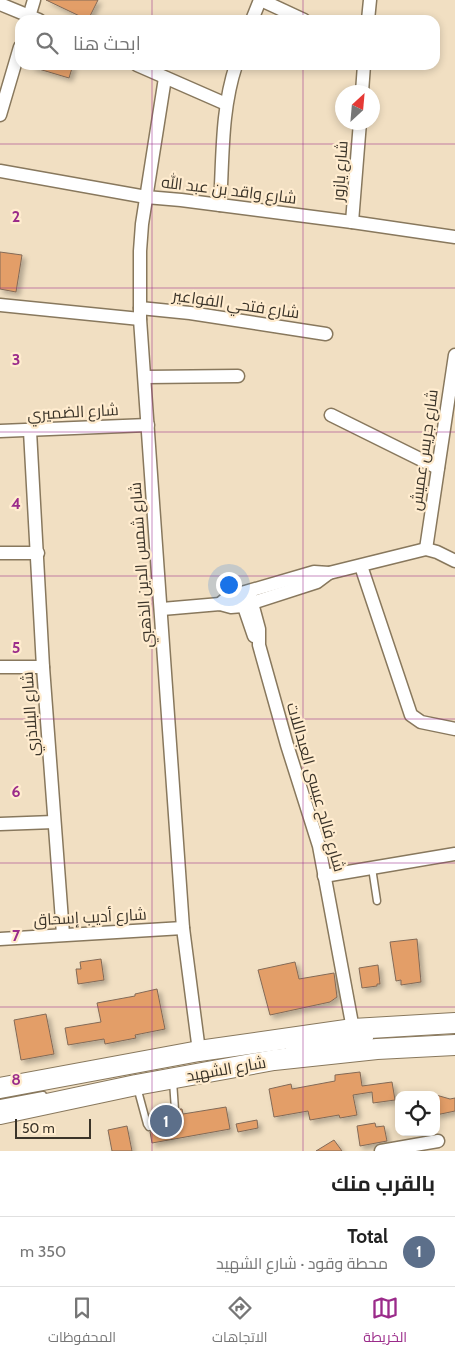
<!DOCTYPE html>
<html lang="ar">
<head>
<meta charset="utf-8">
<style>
	:root { --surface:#fff; --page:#f2f2f2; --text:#222; --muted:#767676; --line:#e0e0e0; --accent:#9b2b8a }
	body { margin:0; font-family:Cabin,Cairo,sans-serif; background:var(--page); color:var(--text); direction:rtl }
	.controls { position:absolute; right:15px; bottom:15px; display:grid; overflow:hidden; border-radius:10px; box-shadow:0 2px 8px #0003 }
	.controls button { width:45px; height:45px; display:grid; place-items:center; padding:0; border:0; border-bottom:1px solid var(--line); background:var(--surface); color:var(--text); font:25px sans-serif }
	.compass { position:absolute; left:335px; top:85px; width:45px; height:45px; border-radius:50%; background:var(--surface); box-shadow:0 2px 8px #0003; rotate:26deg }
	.scale { position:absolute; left:15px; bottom:12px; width:76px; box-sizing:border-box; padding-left:5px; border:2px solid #3b3429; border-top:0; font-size:14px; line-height:18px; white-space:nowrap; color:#3b3429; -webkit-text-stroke:4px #ffeccf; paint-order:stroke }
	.you { position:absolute; left:228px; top:584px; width:18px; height:18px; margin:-12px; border:4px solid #fff; border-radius:50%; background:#1a73e8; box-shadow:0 0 0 8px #1a73e833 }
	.badge { display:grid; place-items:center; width:32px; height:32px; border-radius:50%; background:var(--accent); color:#fff; font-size:16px; font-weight:700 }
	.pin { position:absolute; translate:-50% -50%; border:2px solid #fff; box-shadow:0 1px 5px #0006 }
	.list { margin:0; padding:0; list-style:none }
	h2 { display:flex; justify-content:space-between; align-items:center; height:65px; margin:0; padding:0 20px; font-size:21px }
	h2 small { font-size:16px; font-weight:400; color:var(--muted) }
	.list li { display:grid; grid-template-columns:32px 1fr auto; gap:15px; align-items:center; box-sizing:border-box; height:70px; padding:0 20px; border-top:1px solid var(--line) }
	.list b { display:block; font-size:19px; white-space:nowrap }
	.list p { margin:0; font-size:16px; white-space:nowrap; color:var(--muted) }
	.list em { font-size:16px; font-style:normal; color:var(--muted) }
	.icon { flex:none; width:28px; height:28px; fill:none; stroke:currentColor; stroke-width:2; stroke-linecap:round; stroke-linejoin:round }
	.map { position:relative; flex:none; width:455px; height:1151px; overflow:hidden; direction:ltr }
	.search { position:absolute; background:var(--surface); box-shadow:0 2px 8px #0003; left:15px; right:15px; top:15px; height:55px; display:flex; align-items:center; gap:12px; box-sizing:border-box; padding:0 18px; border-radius:15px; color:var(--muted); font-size:19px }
	.sheet { height:135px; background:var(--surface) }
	nav { display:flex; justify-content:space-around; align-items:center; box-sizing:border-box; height:70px; border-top:1px solid var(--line); background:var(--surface); font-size:14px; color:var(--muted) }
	nav a { display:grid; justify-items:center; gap:2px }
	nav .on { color:var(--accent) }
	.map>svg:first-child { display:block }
	.building { fill:#e39e67; stroke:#836a57; filter:url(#shadow) }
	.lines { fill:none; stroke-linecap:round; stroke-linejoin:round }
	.service-casing { stroke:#88785d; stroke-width:9 }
	.minor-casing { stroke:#88785d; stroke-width:15 }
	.trunk-casing { stroke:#88785d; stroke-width:22 }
	.service { stroke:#fff; stroke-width:6 }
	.minor { stroke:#fff; stroke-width:12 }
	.trunk { stroke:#fff; stroke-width:20 }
	.grid { fill:none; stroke:#9b2b8a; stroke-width:1; stroke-opacity:0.55 }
	.labels { text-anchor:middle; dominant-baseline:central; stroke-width:4.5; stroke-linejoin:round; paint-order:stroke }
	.street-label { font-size:16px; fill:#3b3429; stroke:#ffeccf }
	.grid-label { font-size:16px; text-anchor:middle; font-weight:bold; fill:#9b2b8a; stroke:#ffeccf; stroke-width:4.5; stroke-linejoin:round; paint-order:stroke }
</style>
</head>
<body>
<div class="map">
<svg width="455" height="1151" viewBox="0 0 455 1151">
	<defs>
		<filter id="shadow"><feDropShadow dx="3.5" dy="3.5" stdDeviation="2.5" flood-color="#0004"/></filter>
	</defs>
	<rect width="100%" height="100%" fill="#f1dfc2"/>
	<!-- building -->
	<g class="building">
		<path d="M 46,0 L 98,0 L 88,20 Z"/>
		<path d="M 32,65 L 73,65 L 69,78 L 32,67 Z"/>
		<path d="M 0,252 L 22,255 L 16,292 L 0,289 Z"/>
		<path d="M 417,939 L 421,982 L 401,985 L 401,980 L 396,981 L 390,942 Z"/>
		<path d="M 101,959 L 104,980 L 78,984 L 76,969 L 81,969 L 80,962 Z"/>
		<path d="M 295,962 L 299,979 L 334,973 L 337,997 L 330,1002 L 270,1015 L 258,970 Z"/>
		<path d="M 378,965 L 380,984 L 377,984 L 377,986 L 362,988 L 359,968 Z"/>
		<path d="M 157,989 L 165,1029 L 135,1035 L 136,1038 L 105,1044 L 104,1039 L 68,1045 L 65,1028 L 101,1022 L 97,1003 L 135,996 L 135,994 Z"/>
		<path d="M 46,1014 L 54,1054 L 21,1060 L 14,1020 Z"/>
		<path d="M 360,1072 L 362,1086 L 392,1082 L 395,1100 L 373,1103 L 372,1092 L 353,1095 L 357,1115 L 340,1118 L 339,1115 L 310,1120 L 308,1111 L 274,1117 L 269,1089 L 291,1084 L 292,1089 L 335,1081 L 335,1075 Z"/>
		<path d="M 436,1095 L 450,1099 L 455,1098 L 455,1111 L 436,1115 Z"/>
		<path d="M 226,1107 L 230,1129 L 152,1143 L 150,1132 L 153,1130 L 154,1126 L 149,1114 L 170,1111 L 172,1114 L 176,1115 L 179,1113 L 180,1109 L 182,1109 L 183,1114 Z"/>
		<path d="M 257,1120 L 258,1128 L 238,1132 L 236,1124 Z"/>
		<path d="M 375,1123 L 376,1127 L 384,1126 L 387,1141 L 360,1146 L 357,1126 Z"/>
		<path d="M 127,1126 L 132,1151 L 112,1151 L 108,1130 Z"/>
		<path d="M 334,1140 L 342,1151 L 316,1151 Z"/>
	</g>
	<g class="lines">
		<defs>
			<g id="service">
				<path d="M 372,868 L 377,901"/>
				<path d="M 289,1049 L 370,1038"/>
				<path d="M 173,1081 L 175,1110"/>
				<path d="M 137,1087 L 147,1124 L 149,1127"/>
				<path d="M 0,1103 L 43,1095"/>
			</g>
			<g id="minor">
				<path d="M 261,0 L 304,20"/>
				<path d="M 0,4 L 39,20"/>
				<path d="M 28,20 L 34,0"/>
				<path d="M 252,20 L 260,0"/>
				<path d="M 368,20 L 370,0"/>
				<path d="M 137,65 L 226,104"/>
				<path d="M 165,78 L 142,224 L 140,251 L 140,319 L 183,928 L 199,1051"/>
				<path d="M 362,92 L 364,65"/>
				<path d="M 0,115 L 20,47"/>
				<path d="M 0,171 L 146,197 L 181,200 L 352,222 L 455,237"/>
				<path d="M 220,205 C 223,158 221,110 236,65"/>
				<path d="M 352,222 L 360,122"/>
				<path d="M 0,305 L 140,319"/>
				<path d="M 140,308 L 190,313 L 326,334"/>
				<path d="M 146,377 L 238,376"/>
				<path d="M 331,415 L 438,468"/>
				<path d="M 0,431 L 148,425"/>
				<path d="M 30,431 L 43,667 L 63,934"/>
				<path d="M 426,549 L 455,355"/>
				<path d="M 0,553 L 38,553"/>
				<path d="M 361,566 L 411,715 L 421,722 L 455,729"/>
				<path d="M 249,592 L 259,629 L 259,645 L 287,745 L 319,846 L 353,1029"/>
				<path d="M 241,598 L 254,636"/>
				<path d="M 220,604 L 228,597 L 314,572 L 329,573 L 426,549 L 437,552 L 455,561"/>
				<path d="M 162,609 L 220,604 L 231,607 L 243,606 L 317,582 L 329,573"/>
				<path d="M 0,667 L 43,667"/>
				<path d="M 0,824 L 54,822"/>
				<path d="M 324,876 L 455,854"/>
				<path d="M 0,939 L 183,928"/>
				<path d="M 381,1151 L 438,1141"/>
			</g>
			<g id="trunk">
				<path d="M 0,1088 L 199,1051 L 353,1029 L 455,1023"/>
				<path d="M 0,1114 L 136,1085 L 274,1060 L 377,1049 L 455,1045"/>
			</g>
		</defs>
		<!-- service casing -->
		<use href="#service" class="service-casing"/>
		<!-- minor casing -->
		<use href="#minor" class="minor-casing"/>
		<!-- trunk casing -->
		<use href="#trunk" class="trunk-casing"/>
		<!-- service -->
		<use href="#service" class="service"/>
		<!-- minor -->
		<use href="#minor" class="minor"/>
		<!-- trunk -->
		<use href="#trunk" class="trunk"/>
	</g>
	<!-- grid -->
	<path class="grid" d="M 152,0 L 152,20M 303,0 L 303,20M 152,65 L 152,1151M 303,65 L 303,1151M 0,144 L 455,144M 0,288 L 455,288M 0,432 L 455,432M 0,576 L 455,576M 0,719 L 455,719M 0,863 L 455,863M 0,1007 L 455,1007"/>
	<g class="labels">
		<!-- street labels -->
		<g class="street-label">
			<text transform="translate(340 171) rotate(-86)">شارع يازور</text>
			<text transform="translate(229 190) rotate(7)">شارع واقد بن عبد الله</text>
			<text transform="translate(236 304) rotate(8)">شارع فتحي الفواعير</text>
			<text transform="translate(73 412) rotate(-3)">شارع الضميري</text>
			<text transform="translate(424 450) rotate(-82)">شارع جريس عميش</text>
			<text transform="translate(141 565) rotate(-94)">شارع شمس الدين الذهبي</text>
			<text transform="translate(30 714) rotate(-94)">شارع البلاذري</text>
			<text transform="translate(316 787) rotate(74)">شارع فالح عيسى العبداللات</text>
			<text transform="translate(90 917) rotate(-3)">شارع أديب إسحاق</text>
			<text transform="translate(226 1069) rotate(-10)">شارع الشهيد</text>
		</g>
	</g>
	<g class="grid-label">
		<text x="16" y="222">2</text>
		<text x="16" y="365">3</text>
		<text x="16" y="509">4</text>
		<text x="16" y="653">5</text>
		<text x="16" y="797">6</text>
		<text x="16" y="941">7</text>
		<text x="16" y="1085">8</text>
	</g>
</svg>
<div class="controls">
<button><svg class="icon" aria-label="locate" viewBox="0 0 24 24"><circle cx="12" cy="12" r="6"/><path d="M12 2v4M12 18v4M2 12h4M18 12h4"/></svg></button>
</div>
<svg class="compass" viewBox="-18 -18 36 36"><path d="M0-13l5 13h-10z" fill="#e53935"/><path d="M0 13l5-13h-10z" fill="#767676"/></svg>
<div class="scale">50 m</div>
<div class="you"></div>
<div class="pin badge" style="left:166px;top:1121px;background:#5c6f8a">1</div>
<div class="search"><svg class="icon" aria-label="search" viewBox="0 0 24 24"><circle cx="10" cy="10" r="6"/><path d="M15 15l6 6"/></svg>ابحث هنا</div>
</div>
<section class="sheet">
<h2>بالقرب منك<small></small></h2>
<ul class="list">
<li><span class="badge" style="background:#5c6f8a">1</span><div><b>Total</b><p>محطة وقود · شارع الشهيد</p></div><em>350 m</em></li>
</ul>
</section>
<nav>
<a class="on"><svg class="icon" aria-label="map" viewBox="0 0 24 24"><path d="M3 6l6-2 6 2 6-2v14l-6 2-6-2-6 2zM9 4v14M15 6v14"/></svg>الخريطة</a>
<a><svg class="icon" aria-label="directions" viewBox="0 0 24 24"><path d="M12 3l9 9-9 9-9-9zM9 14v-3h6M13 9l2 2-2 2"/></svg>الاتجاهات</a>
<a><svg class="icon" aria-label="saved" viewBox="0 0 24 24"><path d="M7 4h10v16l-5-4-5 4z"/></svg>المحفوظات</a>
</nav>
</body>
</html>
